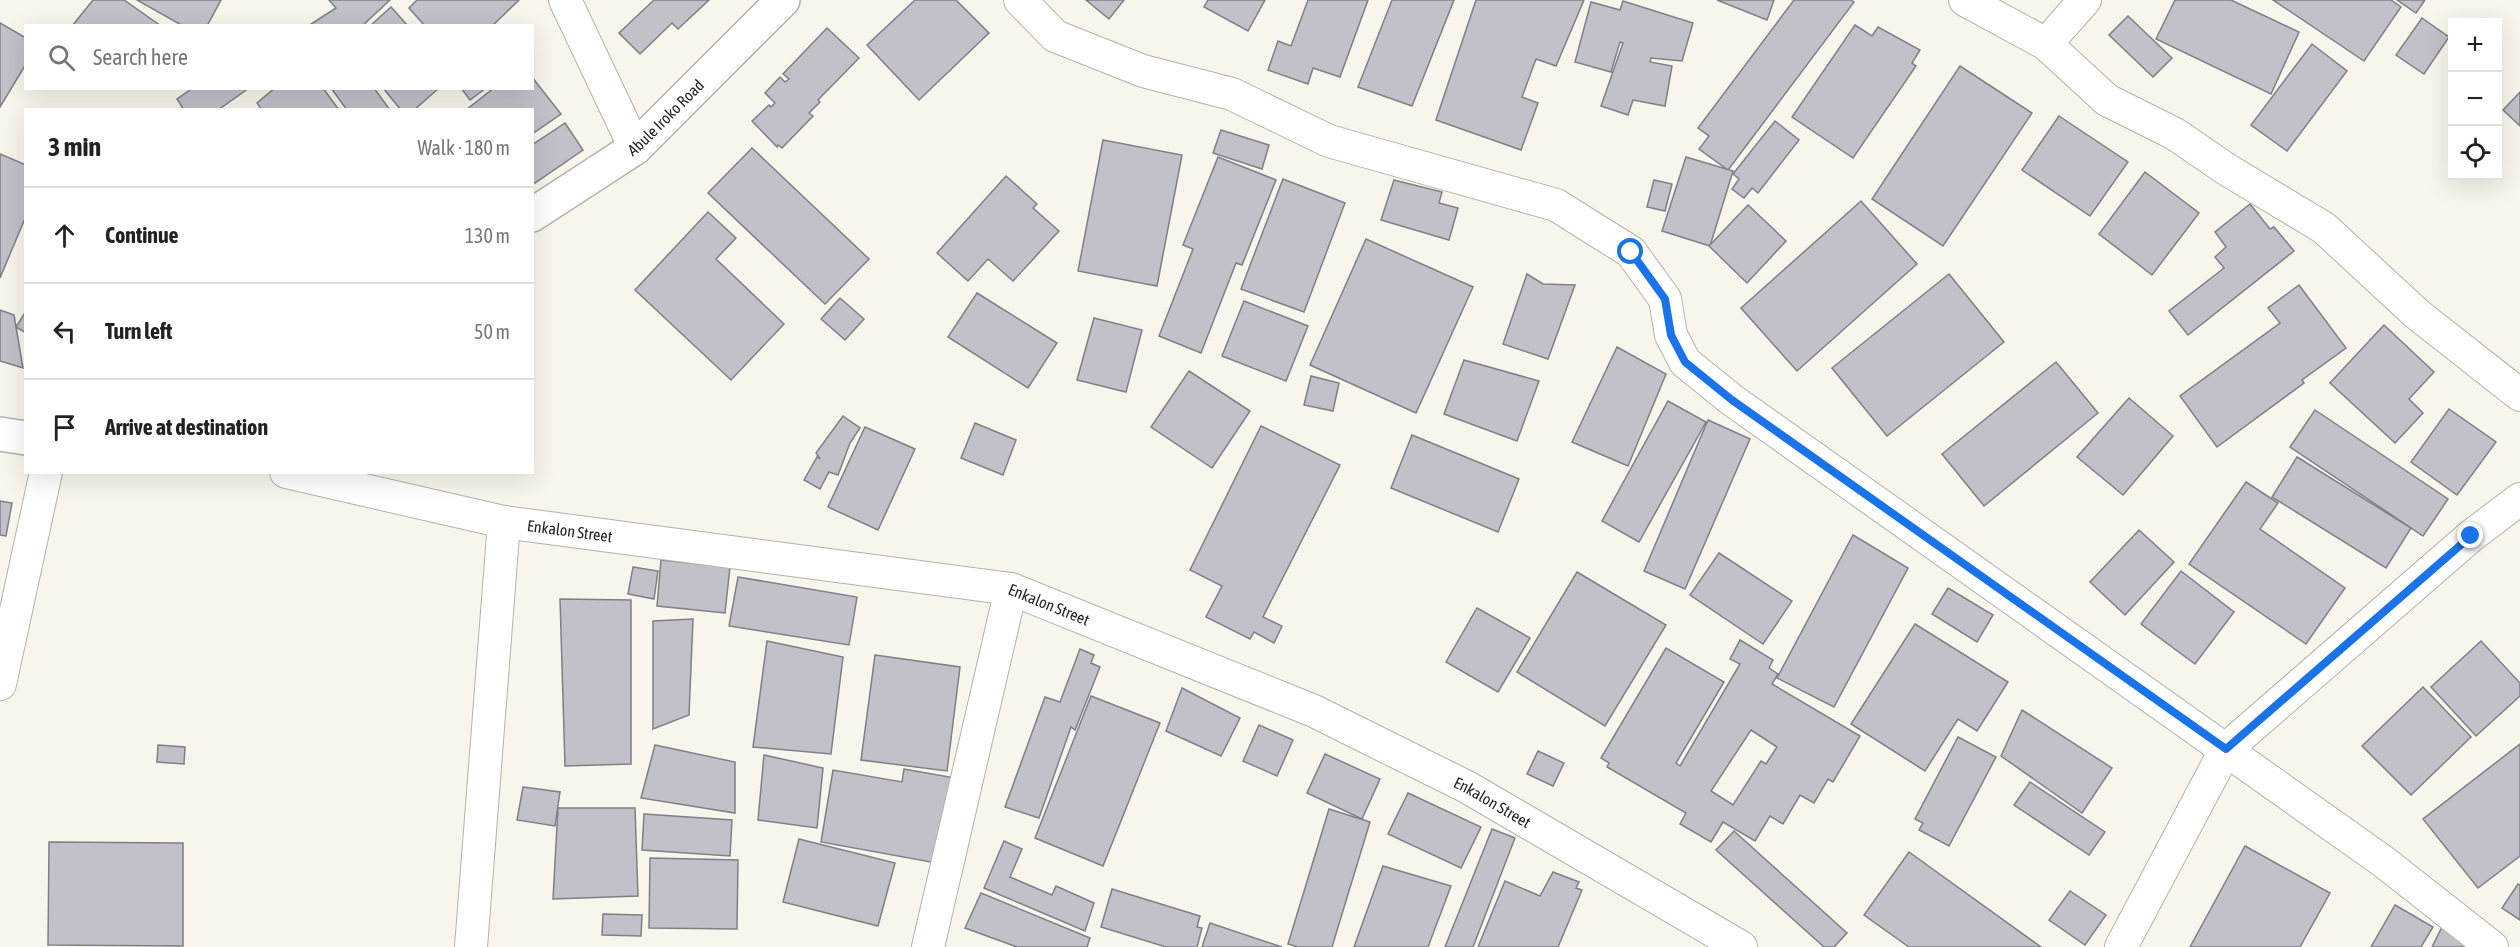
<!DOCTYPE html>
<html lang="en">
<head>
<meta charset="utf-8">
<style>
	:root { --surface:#fff; --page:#f2f2f2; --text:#222; --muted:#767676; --line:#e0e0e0 }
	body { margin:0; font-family:"Asap Condensed",sans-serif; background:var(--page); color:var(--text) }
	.controls { position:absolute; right:18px; top:18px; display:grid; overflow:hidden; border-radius:0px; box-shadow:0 6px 24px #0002 }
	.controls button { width:54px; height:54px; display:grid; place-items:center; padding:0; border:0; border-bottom:2px solid var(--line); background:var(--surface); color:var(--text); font:30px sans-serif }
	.stop { position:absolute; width:18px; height:18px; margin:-14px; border:4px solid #1a73e8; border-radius:50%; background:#fff }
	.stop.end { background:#1a73e8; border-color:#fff; box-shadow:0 2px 6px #0008 }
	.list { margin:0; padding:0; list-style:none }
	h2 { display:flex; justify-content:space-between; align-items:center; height:78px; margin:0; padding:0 24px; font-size:26px }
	h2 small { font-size:20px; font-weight:400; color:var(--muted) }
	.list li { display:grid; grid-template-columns:39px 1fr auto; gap:18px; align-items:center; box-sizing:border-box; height:96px; padding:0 24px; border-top:2px solid var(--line) }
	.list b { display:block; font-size:22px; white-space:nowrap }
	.list em { font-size:20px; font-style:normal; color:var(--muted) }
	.icon { flex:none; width:33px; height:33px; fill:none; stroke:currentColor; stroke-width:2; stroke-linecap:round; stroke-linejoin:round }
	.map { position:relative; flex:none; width:2520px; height:947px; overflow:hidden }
	.search { position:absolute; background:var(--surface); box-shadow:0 6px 24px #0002; left:24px; top:24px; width:510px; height:66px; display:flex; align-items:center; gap:15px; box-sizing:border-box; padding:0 21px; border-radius:0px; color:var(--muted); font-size:22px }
	.panel { position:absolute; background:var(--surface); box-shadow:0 6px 24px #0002; left:24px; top:108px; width:510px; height:366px; border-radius:0px }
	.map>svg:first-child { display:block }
	.building { fill:#c2c1ca; stroke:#7f7f87; stroke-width:1.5; fill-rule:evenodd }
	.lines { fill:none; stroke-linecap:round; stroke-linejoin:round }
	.minor-casing { stroke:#b4b2a9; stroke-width:34 }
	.tertiary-casing { stroke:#b4b2a9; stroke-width:36 }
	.minor { stroke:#fff; stroke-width:32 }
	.tertiary { stroke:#fff; stroke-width:33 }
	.route { stroke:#1a73e8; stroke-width:8 }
	.labels { text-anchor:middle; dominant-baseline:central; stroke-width:4.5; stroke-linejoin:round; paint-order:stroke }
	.street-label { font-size:16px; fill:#201f1b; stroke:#fff }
</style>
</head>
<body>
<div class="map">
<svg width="2520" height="947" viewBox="0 0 2520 947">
	<rect width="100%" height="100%" fill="#f8f6ec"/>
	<!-- building -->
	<g class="building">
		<path d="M 93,0 L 124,0 L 161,26 L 72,26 Z"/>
		<path d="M 137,0 L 221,0 L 207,26 L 183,26 Z"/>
		<path d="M 329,0 L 390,0 L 362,26 L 308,26 L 336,8 Z"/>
		<path d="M 417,0 L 519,0 L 492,26 L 425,26 L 409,8 Z"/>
		<path d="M 654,0 L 709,0 L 678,29 L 672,23 L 640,54 L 619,33 Z"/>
		<path d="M 915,0 L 956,0 L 989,33 L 919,100 L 867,45 Z"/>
		<path d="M 1086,0 L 1124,0 L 1109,19 Z"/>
		<path d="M 1208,0 L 1265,0 L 1248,31 L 1204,7 Z"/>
		<path d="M 1308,0 L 1368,0 L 1340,77 L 1313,68 L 1308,84 L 1268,70 L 1278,41 L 1291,46 Z"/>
		<path d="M 1392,0 L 1454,0 L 1412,106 L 1358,87 Z"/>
		<path d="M 1476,0 L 1584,0 L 1556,66 L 1536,59 L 1522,97 L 1538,103 L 1521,150 L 1436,120 Z"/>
		<path d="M 1717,0 L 1774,0 L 1767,20 Z"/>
		<path d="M 1794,0 L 1851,0 L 1854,2 L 1728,170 L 1699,149 L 1709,136 L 1698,128 Z"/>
		<path d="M 2175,0 L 2231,0 L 2299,32 L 2271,94 L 2156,39 Z"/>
		<path d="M 2273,0 L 2391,0 L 2401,7 L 2364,61 Z"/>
		<path d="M 2397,0 L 2425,0 L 2416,13 Z"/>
		<path d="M 1623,1 L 1693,23 L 1682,61 L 1651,58 L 1650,62 L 1672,66 L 1665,106 L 1633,100 L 1628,115 L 1601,106 L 1623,43 L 1620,42 L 1611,72 L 1575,62 L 1591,2 L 1620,10 Z"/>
		<path d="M 391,7 L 408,26 L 370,26 Z"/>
		<path d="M 2128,16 L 2172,58 L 2153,77 L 2109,35 Z"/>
		<path d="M 2422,18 L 2449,37 L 2424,74 L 2396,55 Z"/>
		<path d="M 0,23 L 26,38 L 26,64 L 0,107 Z"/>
		<path d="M 1855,25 L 1872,36 L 1878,27 L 1920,50 L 1912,63 L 1916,66 L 1853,158 L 1792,117 Z"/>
		<path d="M 827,28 L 859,58 L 818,100 L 820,102 L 809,113 L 813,116 L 782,148 L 778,145 L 777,147 L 752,121 L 769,105 L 771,107 L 775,103 L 765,93 L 780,77 L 785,82 L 789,79 L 783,74 Z"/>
		<path d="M 2312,44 L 2347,71 L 2287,151 L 2251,125 Z"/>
		<path d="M 1960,66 L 2032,113 L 1943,246 L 1872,199 Z"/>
		<path d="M 532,77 L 561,114 L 532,134 L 532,110 L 466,110 L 494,88 L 532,88 Z"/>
		<path d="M 193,88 L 249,88 L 218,110 L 184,110 L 177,99 Z"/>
		<path d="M 275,88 L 323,88 L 339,110 L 262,110 L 257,103 Z"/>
		<path d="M 331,88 L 374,88 L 390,110 L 347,110 Z"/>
		<path d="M 383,88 L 439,88 L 414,110 L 401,110 Z"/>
		<path d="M 461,88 L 486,88 L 470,100 Z"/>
		<path d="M 2520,92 L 2520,126 L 2503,110 Z"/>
		<path d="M 2059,116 L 2128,162 L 2090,216 L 2022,170 Z"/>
		<path d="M 1775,121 L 1799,140 L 1758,193 L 1752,188 L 1744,198 L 1732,189 L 1739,179 L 1733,174 Z"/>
		<path d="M 565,123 L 583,150 L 532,185 L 532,145 Z"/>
		<path d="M 1221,130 L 1269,145 L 1262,169 L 1213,153 Z"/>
		<path d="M 1103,140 L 1182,155 L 1157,286 L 1078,271 Z"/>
		<path d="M 752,148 L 869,259 L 825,304 L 708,193 Z"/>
		<path d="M 0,154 L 26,165 L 26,216 L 0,278 Z"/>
		<path d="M 1218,157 L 1276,180 L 1242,265 L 1236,263 L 1201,353 L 1159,336 L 1193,249 L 1183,245 Z"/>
		<path d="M 1686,157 L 1733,171 L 1710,246 L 1662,231 Z"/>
		<path d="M 2145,172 L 2199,213 L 2152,275 L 2099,234 Z"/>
		<path d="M 1006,176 L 1037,204 L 1033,208 L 1059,231 L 1013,281 L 988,259 L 968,281 L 937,253 Z"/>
		<path d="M 1283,179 L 1345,203 L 1304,312 L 1241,289 Z"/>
		<path d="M 1394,180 L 1442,192 L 1439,203 L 1458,208 L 1449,240 L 1381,220 Z"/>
		<path d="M 1654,180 L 1672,184 L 1665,211 L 1647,207 Z"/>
		<path d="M 1861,201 L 1917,264 L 1797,371 L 1741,308 Z"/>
		<path d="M 2250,204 L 2270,229 L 2274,227 L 2294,251 L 2188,335 L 2169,311 L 2224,268 L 2215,257 L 2226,247 L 2215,232 Z"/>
		<path d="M 1748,205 L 1786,241 L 1747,283 L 1709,246 Z"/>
		<path d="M 708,212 L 736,238 L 716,259 L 784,324 L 731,380 L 635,290 Z"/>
		<path d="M 1366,239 L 1473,287 L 1416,413 L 1310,365 Z"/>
		<path d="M 1527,274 L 1543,284 L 1575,285 L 1548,359 L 1503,344 Z"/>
		<path d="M 1949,274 L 2004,342 L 1887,436 L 1832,368 Z"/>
		<path d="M 2299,285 L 2346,348 L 2302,380 L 2304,383 L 2217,447 L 2180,396 L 2280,323 L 2268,308 Z"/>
		<path d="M 977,293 L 1057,343 L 1028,388 L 948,337 Z"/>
		<path d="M 840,298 L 864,319 L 845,340 L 821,319 Z"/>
		<path d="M 1244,301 L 1308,326 L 1286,381 L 1222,356 Z"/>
		<path d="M 0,310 L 14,315 L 23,368 L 0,361 Z"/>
		<path d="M 26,311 L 26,333 L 16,327 Z"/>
		<path d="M 1094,318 L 1142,330 L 1126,392 L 1077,380 Z"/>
		<path d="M 2384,325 L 2434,372 L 2409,399 L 2423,413 L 2395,443 L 2330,383 Z"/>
		<path d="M 1617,347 L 1666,374 L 1628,466 L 1572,442 Z"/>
		<path d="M 1464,360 L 1539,381 L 1517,441 L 1444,414 Z"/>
		<path d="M 2056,362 L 2098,413 L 1984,506 L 1942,454 Z"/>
		<path d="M 1189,371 L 1250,411 L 1212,468 L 1151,427 Z"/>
		<path d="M 1311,376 L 1339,383 L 1333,411 L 1304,405 Z"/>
		<path d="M 2129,398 L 2173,436 L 2123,495 L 2077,457 Z"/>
		<path d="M 1668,401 L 1706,422 L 1639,542 L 1602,521 Z"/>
		<path d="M 2449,409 L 2496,442 L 2457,495 L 2411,462 Z"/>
		<path d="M 2315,410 L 2448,499 L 2423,536 L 2290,447 Z"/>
		<path d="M 843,416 L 860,428 L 850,443 L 838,475 L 829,472 L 820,489 L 804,480 L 817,457 L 820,459 L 816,453 Z"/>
		<path d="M 1708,420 L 1750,439 L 1685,589 L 1644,571 Z"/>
		<path d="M 975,423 L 1016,440 L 1003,475 L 961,458 Z"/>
		<path d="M 1261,426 L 1340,465 L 1263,617 L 1282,626 L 1274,643 L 1254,632 L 1250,639 L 1206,617 L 1222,586 L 1190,570 Z"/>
		<path d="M 865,427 L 915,449 L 878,530 L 828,507 Z"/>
		<path d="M 1412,435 L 1519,479 L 1498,532 L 1391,488 Z"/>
		<path d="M 2297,457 L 2411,528 L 2386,568 L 2272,497 Z"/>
		<path d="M 2246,482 L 2278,503 L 2260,529 L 2345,588 L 2306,644 L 2189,564 Z"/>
		<path d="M 0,501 L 12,503 L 6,536 L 0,535 Z"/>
		<path d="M 2139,530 L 2174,562 L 2125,615 L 2090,582 Z"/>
		<path d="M 1853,535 L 1908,568 L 1834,707 L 1777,678 Z"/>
		<path d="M 1719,553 L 1792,601 L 1763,644 L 1690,595 Z"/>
		<path d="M 661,560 L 730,567 L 725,613 L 657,606 Z"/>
		<path d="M 633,567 L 658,571 L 654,599 L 628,594 Z"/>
		<path d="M 2181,571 L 2234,612 L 2195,664 L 2141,624 Z"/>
		<path d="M 1577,572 L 1666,625 L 1605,726 L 1517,672 Z"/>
		<path d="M 738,577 L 857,597 L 849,645 L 729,626 Z"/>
		<path d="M 1948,588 L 1993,615 L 1977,642 L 1932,614 Z"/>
		<path d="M 560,599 L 631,600 L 631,764 L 565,766 Z"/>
		<path d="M 1477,608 L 1530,638 L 1498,692 L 1446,662 Z"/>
		<path d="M 693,619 L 689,715 L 653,729 L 653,621 Z"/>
		<path d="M 1915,624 L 2008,682 L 1977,731 L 1958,719 L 1925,771 L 1851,724 Z"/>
		<path d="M 1740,640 L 1773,660 L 1769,668 L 1778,674 L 1772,684 L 1860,736 L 1833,782 L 1828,779 L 1814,803 L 1800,795 L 1783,824 L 1770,816 L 1755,841 L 1723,822 L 1711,842 L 1680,824 L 1686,813 L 1607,767 L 1609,763 L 1601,758 L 1666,648 L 1724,682 L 1676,763 L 1680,766 L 1740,664 L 1730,659 ZM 1751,730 L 1777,747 L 1766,764 L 1761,761 L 1733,805 L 1711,791 Z"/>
		<path d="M 767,641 L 843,657 L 831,754 L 753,747 Z"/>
		<path d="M 2481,641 L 2520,683 L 2520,696 L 2476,736 L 2431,687 Z"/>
		<path d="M 1080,649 L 1094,655 L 1091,663 L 1100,667 L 1075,730 L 1071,727 L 1039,818 L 1005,807 L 1045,697 L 1060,702 Z"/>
		<path d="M 875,655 L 960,667 L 947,771 L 861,760 Z"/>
		<path d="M 2423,687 L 2471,737 L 2411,795 L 2362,746 Z"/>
		<path d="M 1182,688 L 1240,718 L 1221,756 L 1166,731 Z"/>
		<path d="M 1091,696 L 1160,723 L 1103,866 L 1035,838 Z"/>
		<path d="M 2022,710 L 2112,768 L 2082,813 L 2001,756 Z"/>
		<path d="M 1259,725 L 1293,740 L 1277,776 L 1243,761 Z"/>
		<path d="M 1958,737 L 1996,757 L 1949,846 L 1919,830 L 1923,823 L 1915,819 Z"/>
		<path d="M 2520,744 L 2520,856 L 2478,888 L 2423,819 Z"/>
		<path d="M 158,745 L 185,747 L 184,764 L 157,762 Z"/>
		<path d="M 655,745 L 735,762 L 735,813 L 641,798 Z"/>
		<path d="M 1538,751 L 1564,763 L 1553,786 L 1527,774 Z"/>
		<path d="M 1325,754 L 1380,779 L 1362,819 L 1307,793 Z"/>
		<path d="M 764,755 L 823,768 L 817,828 L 758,820 Z"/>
		<path d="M 904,769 L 955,778 L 936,863 L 821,842 L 833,770 L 902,782 Z"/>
		<path d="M 2030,782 L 2105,832 L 2089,855 L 2014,805 Z"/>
		<path d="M 523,787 L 560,792 L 555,826 L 517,820 Z"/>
		<path d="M 1408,793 L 1481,827 L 1461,868 L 1388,834 Z"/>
		<path d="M 558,808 L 635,808 L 638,896 L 553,899 Z"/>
		<path d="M 1329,809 L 1370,822 L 1332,947 L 1298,947 L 1288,944 Z"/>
		<path d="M 644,814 L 732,820 L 730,856 L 642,850 Z"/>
		<path d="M 1492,829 L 1515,838 L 1473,947 L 1445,947 Z"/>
		<path d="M 1734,831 L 1847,933 L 1834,947 L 1824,947 L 1716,850 Z"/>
		<path d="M 799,839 L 895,863 L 878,926 L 783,902 Z"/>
		<path d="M 1004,841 L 1022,849 L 1010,877 L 1052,895 L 1056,886 L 1094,903 L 1085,931 L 984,888 Z"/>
		<path d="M 49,842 L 183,843 L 183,946 L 48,945 Z"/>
		<path d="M 2245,846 L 2330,893 L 2300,947 L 2190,947 Z"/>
		<path d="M 1909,852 L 2041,947 L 1909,947 L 1864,915 Z"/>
		<path d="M 650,858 L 738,860 L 737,929 L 649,928 Z"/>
		<path d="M 1383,866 L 1451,886 L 1428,947 L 1354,947 Z"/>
		<path d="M 1553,872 L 1579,882 L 1576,888 L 1582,890 L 1558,947 L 1478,947 L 1505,881 L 1540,896 Z"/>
		<path d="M 2518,884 L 2520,885 L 2520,920 L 2502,908 Z"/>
		<path d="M 1112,889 L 1200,916 L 1197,927 L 1202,928 L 1197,947 L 1166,947 L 1101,927 Z"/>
		<path d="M 2070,891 L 2106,915 L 2085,945 L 2049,920 Z"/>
		<path d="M 981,893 L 1090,938 L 1087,947 L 1017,947 L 965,928 Z"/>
		<path d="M 2395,905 L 2433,927 L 2421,947 L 2371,947 Z"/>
		<path d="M 603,914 L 642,915 L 641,936 L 602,935 Z"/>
		<path d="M 1210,923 L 1282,947 L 1202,947 Z"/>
		<path d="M 2443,925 L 2469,947 L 2432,947 Z"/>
	</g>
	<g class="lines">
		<defs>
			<g id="minor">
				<path d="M 565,0 L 635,148"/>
				<path d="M 1020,0 L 1055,36 L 1143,71 L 1232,94 L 1329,141 L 1556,205 L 1631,252 L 1665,299 L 1671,335 L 1685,362 L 1732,400 L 2384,862 L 2492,947"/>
				<path d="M 1965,0 L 2046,44 L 2107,100 L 2175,134 L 2226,169 L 2324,228 L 2417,314 L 2520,395"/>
				<path d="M 2046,44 L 2085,0"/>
				<path id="s1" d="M 286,472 L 504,522 L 1011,589 L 1314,711 L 1467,787 L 1741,947"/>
				<path d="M 0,684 L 46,472"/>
				<path d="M 471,947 L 504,522"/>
				<path d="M 928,947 L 1011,589"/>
				<path d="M 2121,947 L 2226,749 L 2471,536 L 2520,499"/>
			</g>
			<g id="tertiary">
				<path id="s2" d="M 532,215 L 635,148 L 783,0"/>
				<path d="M 0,434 L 26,438"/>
			</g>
		</defs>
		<!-- minor casing -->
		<use href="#minor" class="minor-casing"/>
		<!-- tertiary casing -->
		<use href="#tertiary" class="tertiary-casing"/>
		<!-- minor -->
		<use href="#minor" class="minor"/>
		<!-- tertiary -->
		<use href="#tertiary" class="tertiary"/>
	</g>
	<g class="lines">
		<!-- route -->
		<path class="route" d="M 1631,252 L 1665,299 L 1671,335 L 1685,362 L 1732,400 L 2226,749 L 2471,536"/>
	</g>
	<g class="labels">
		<!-- street labels -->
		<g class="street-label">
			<text stroke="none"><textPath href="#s2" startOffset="166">Abule Iroko Road</textPath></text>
			<text stroke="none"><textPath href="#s1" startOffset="290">Enkalon Street</textPath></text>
			<text stroke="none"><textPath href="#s1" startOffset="776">Enkalon Street</textPath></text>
			<text stroke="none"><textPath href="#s1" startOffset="1262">Enkalon Street</textPath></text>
		</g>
	</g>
</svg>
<div class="controls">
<button>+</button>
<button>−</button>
<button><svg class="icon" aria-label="locate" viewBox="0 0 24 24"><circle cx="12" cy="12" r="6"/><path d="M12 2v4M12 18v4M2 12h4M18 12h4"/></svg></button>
</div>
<div class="stop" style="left:1631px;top:252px"></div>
<div class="stop end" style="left:2471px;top:536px"></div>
<div class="search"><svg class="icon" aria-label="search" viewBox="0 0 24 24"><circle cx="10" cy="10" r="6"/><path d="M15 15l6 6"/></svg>Search here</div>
<section class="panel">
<h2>3 min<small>Walk · 180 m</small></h2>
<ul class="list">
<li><svg class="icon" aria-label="ahead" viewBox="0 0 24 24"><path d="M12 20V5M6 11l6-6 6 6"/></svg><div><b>Continue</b></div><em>130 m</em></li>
<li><svg class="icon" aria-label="left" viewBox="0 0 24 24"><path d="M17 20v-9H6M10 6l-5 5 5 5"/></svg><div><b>Turn left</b></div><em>50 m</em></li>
<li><svg class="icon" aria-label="arrive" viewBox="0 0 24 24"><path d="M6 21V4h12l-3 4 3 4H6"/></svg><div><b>Arrive at destination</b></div></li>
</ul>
</section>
</div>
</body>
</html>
